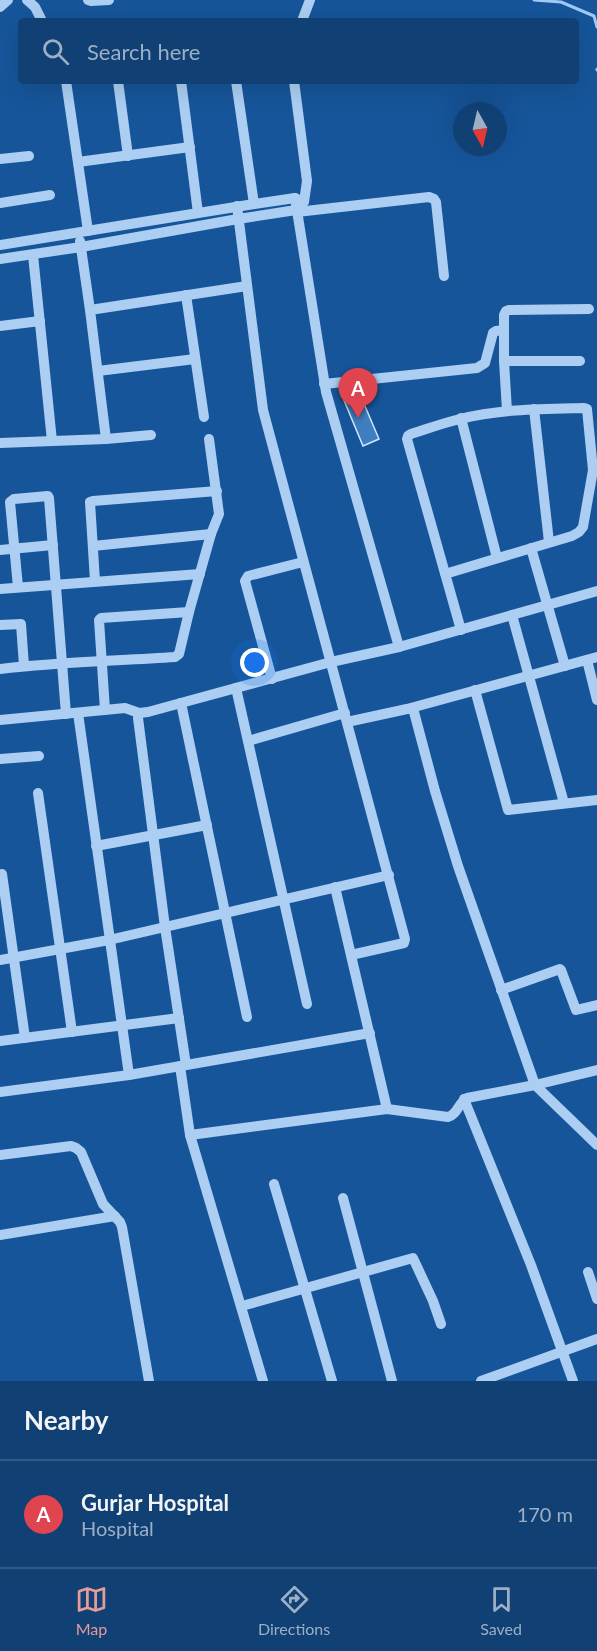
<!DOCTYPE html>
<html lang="en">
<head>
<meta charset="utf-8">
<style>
	:root { --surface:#104074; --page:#194779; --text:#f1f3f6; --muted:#9cafc5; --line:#305986; --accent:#e69b98 }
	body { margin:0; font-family:Lato,sans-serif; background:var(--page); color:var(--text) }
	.compass { position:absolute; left:453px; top:102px; width:54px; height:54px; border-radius:50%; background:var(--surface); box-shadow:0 6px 24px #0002; rotate:172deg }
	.you { position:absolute; left:255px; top:663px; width:21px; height:21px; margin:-15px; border:4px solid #fff; border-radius:50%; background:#1a73e8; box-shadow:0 0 0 9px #1a73e833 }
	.badge { display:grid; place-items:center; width:39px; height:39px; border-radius:50%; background:var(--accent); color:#fff; font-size:20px; font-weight:700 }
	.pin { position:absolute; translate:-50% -50px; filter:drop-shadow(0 2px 3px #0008) }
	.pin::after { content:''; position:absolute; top:32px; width:21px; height:18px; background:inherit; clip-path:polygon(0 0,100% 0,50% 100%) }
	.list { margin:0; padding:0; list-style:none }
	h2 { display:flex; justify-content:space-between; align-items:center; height:78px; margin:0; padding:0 24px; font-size:26px }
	h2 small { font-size:20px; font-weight:400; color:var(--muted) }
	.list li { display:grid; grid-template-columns:39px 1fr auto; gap:18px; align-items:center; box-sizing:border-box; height:108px; padding:0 24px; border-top:2px solid var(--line) }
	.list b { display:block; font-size:22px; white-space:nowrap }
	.list p { margin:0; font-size:20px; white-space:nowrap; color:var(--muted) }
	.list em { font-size:20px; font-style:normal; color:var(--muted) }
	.icon { flex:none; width:33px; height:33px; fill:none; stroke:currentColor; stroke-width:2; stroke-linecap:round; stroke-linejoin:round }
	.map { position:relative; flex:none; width:597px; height:1381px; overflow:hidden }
	.search { position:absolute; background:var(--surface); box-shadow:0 6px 24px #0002; left:18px; right:18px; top:18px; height:66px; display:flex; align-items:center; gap:15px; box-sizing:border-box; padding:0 21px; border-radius:6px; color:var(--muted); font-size:22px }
	.sheet { height:186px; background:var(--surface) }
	nav { display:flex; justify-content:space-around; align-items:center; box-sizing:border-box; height:84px; border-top:2px solid var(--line); background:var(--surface); font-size:16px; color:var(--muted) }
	nav a { display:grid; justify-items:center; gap:3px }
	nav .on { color:var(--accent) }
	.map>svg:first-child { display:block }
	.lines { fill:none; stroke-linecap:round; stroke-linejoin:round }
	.stream { stroke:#9ecaf5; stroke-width:3 }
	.building { fill:#3f7fc1; stroke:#d3e7fc; stroke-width:1.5 }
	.minor { stroke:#abcef2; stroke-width:10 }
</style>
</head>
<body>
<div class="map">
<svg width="597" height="1381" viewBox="0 0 597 1381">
	<rect width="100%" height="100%" fill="#16559a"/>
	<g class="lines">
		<!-- stream -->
		<g class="stream">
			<path d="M 534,0 L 561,2 L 594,16 L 597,27"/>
			<path d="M 597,69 L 597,70"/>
		</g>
	</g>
	<!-- building -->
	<path class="building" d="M 359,392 L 379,439 L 363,446 L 343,398 Z"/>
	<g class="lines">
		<!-- minor -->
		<g class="minor">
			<path d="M 27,0 L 35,7 L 42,21"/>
			<path d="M 88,0 L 91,1 L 109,0"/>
			<path d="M 0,7 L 8,0"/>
			<path d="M 302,21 L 310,0"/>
			<path d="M 66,81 L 88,231"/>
			<path d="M 118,81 L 128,156"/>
			<path d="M 181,81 L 198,213"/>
			<path d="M 236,81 L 254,204"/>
			<path d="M 0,159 L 29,156"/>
			<path d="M 78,162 L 190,147"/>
			<path d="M 295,198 L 326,392 L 399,647"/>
			<path d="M 0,203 L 50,195"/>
			<path d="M 237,206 L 263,410 L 405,939 L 404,943 L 351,955"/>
			<path d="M 297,212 L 429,197 L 434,199 L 436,202 L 444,276"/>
			<path d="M 80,241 L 90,310"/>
			<path d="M 0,245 L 254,204 L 295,198 L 301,201"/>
			<path d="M 33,255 L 52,441"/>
			<path d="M 0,259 L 81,247 L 238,219 L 296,210 L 304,202 L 307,181 L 294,81"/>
			<path d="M 186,295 L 204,417"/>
			<path d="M 0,326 L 40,321"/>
			<path d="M 504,361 L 580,361"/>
			<path d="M 98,371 L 195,359"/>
			<path d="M 324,384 L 477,368 L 485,363 L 493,333 L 496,331 L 504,330"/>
			<path d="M 534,409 L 549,542"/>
			<path d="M 507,411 L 504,361 L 504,315 L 506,311 L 509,310 L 589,309"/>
			<path d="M 461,418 L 497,558"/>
			<path d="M 106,439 L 90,310 L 247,286"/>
			<path d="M 0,443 L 106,439 L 151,435"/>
			<path d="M 93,546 L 211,534"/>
			<path d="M 531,548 L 565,666"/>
			<path d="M 0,550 L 53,545"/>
			<path d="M 445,574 L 572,536 L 579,532 L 583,527 L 593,470 L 587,409 L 584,408 C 543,409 500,409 460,419 C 443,423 427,429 411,434 L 408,436 L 407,439 L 461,630"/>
			<path d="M 95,581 L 90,502 L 93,501 L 217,491"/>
			<path d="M 18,587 L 10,502 L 14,499 L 48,496 L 49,498 L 66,714"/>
			<path d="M 0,589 L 200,574"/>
			<path d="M 512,615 L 564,803"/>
			<path d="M 0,625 L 21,624 L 24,666"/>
			<path d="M 587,660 L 597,700"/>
			<path d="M 0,669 C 58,662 116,661 175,657 L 179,654 L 189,612 L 211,534 L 219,514 L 209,439"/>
			<path d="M 272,679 L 245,581 L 248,576 L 303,562"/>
			<path d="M 236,688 L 307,1004"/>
			<path d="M 475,690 L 508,810 L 597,800"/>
			<path d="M 181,703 L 247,1017"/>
			<path d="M 407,709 L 597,657"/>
			<path d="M 105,710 L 99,620 L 101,618 L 189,612"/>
			<path d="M 78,713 L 129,1075"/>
			<path d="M 139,713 L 138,718 L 165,927 L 186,1065"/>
			<path d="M 0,720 L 125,708 L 139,713 L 148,712 L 331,662 L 399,647 L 597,591"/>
			<path d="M 347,722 L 407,709 L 412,709 L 414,712 L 435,791 L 458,866 L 535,1085 L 597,1145"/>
			<path d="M 248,741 L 345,713"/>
			<path d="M 0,759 L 39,756"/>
			<path d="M 38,793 L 72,1032"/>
			<path d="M 96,846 L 207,825"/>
			<path d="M 2,874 L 25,1038"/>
			<path d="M 335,887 L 387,1109"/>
			<path d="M 0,960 L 109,940 L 389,875"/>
			<path d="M 501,990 L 560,969 L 561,970 L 576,1010 L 597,1005"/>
			<path d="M 0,1041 L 179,1018"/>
			<path d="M 180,1066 L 190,1135 L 263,1381"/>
			<path d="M 0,1092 L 129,1075 L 370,1033"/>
			<path d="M 464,1099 L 531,1265 L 573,1381"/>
			<path d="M 190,1135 L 387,1109 L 448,1117 C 458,1114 458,1103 467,1098 L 535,1085 L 597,1070"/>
			<path d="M 0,1155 L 71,1146 L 76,1148 L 81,1152 L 103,1204 L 120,1222 L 122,1227 L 149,1381"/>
			<path d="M 274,1184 L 332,1381"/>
			<path d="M 343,1198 L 392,1381"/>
			<path d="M 0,1235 L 115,1216"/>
			<path d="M 588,1272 L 597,1299"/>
			<path d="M 242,1306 L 413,1258 L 433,1301 L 441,1324"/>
			<path d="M 481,1381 L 597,1339"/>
		</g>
	</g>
</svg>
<svg class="compass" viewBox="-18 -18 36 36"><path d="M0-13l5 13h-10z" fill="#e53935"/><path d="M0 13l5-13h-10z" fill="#9cafc5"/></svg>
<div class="you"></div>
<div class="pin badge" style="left:358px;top:418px;background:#e0444e">A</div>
<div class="search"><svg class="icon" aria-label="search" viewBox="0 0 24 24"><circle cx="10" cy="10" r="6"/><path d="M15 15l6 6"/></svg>Search here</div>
</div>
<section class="sheet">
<h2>Nearby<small></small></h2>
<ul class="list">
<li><span class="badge" style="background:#e0444e">A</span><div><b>Gurjar Hospital</b><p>Hospital</p></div><em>170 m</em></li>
</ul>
</section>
<nav>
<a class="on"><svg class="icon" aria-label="map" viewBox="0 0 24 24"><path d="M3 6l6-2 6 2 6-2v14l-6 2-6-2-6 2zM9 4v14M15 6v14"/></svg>Map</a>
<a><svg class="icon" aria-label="directions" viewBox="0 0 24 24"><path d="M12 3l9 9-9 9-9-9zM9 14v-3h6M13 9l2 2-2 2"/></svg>Directions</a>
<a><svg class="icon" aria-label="saved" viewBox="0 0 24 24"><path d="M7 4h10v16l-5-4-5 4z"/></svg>Saved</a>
</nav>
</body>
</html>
